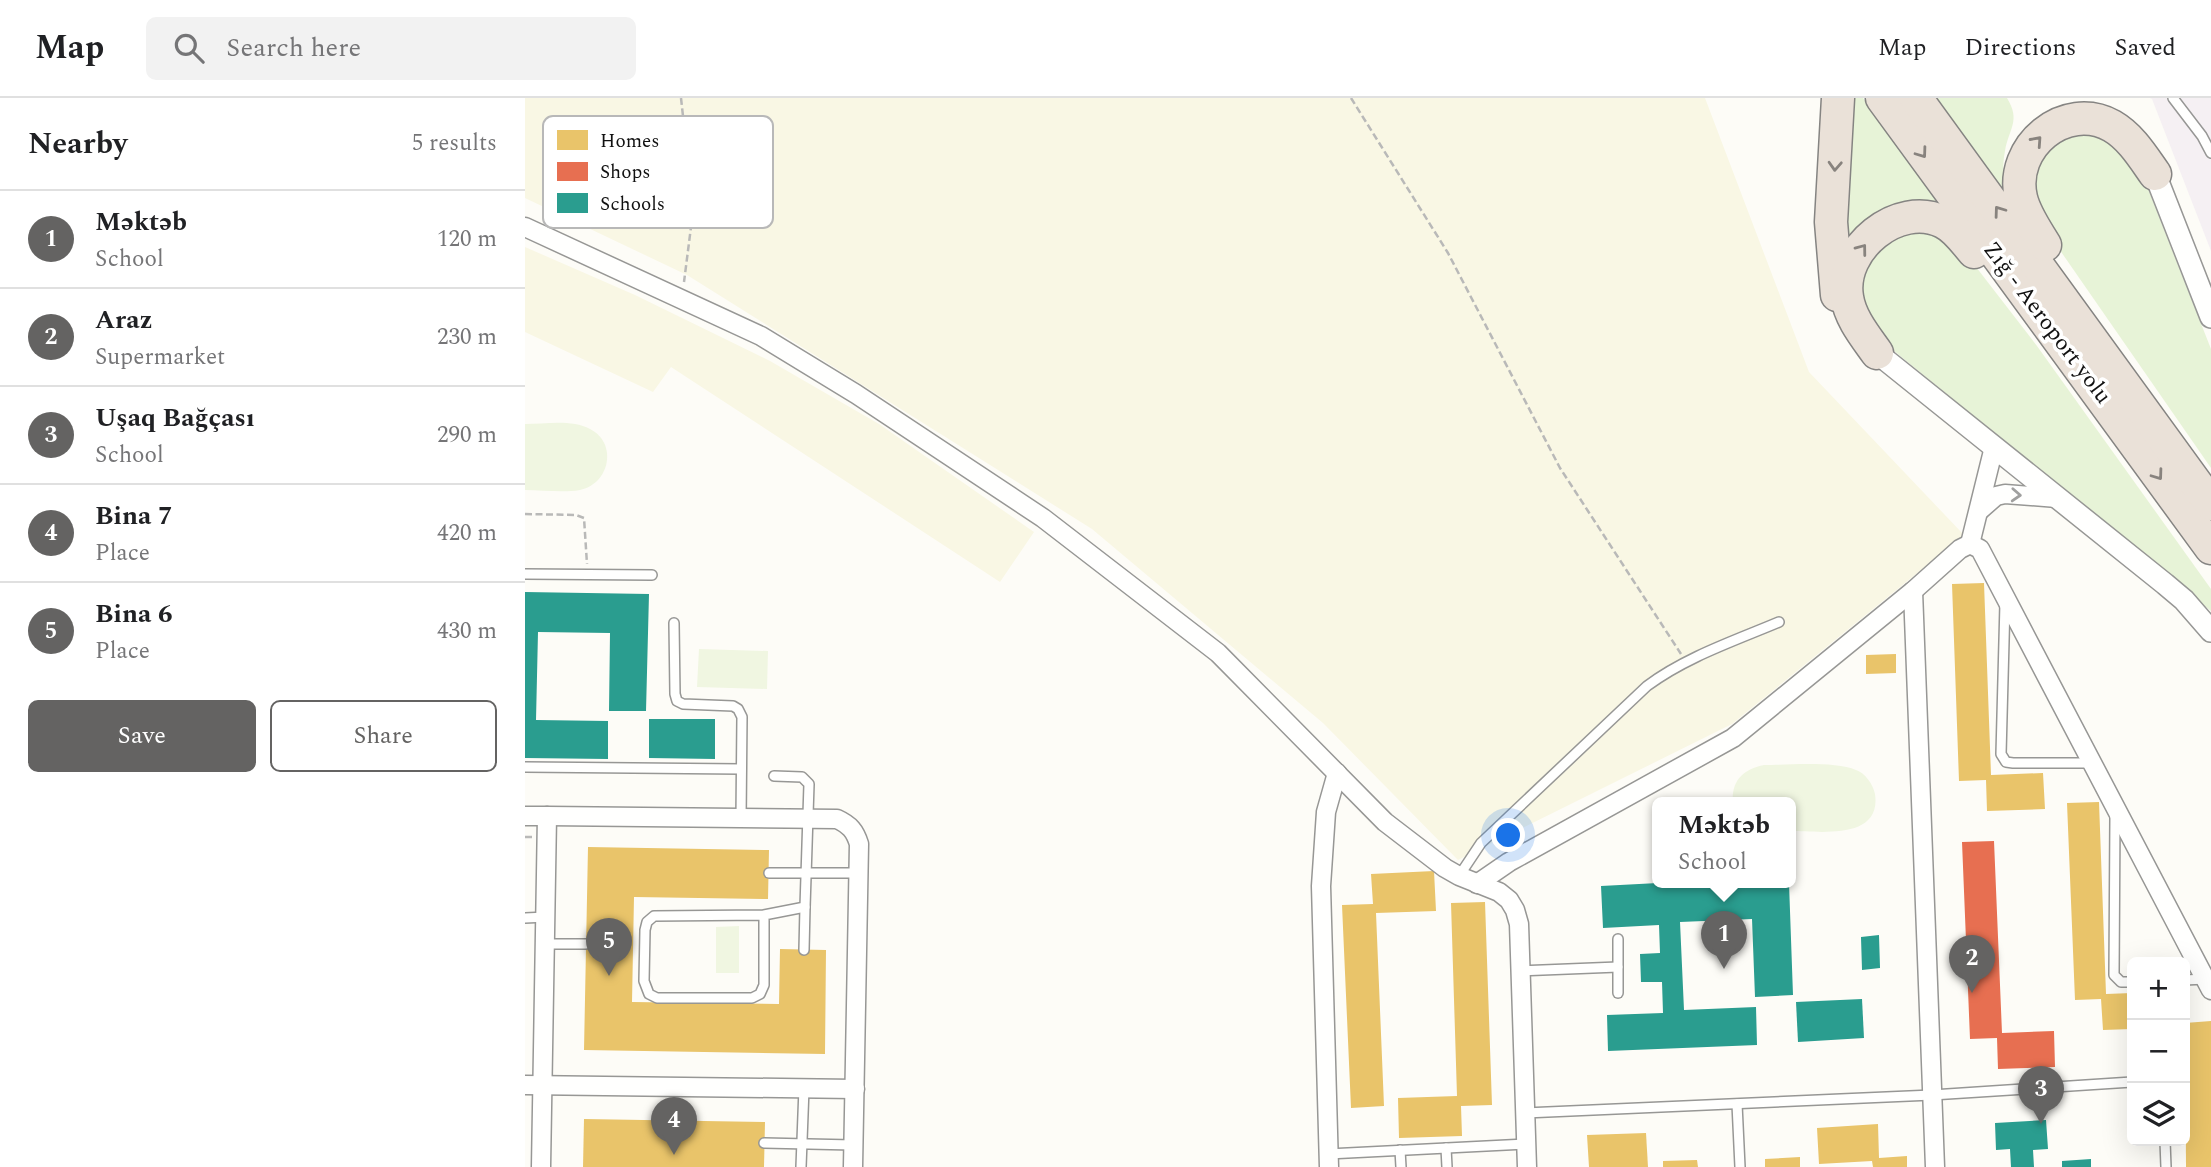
<!DOCTYPE html>
<html lang="en">
<head>
<meta charset="utf-8">
<style>
	:root { --surface:#fff; --page:#f2f2f2; --text:#202124; --muted:#757577; --line:#e0e0e0; --accent:#646362 }
	body { margin:0; font-family:Spectral,serif; background:var(--page); color:var(--text) }
	.controls { position:absolute; right:21px; bottom:21px; display:grid; overflow:hidden; border-radius:10px; box-shadow:0 7px 28px #0002 }
	.controls button { width:63px; height:63px; display:grid; place-items:center; padding:0; border:0; border-bottom:2px solid var(--line); background:var(--surface); color:var(--text); font:35px sans-serif }
	.you { position:absolute; left:984px; top:738px; width:24px; height:24px; margin:-18px; border:5px solid #fff; border-radius:50%; background:#1a73e8; box-shadow:0 0 0 10px #1a73e833 }
	.badge { display:grid; place-items:center; width:46px; height:46px; border-radius:50%; background:var(--accent); color:#fff; font-size:23px; font-weight:700 }
	.pin { position:absolute; translate:-50% -58px; filter:drop-shadow(0 2px 4px #0008) }
	.pin::after { content:''; position:absolute; top:37px; width:24px; height:21px; background:inherit; clip-path:polygon(0 0,100% 0,50% 100%) }
	.popup { position:absolute; left:1127px; top:699px; width:144px; height:91px; box-sizing:border-box; display:grid; place-content:center; border-radius:10px; background:var(--surface); filter:drop-shadow(0 2px 5px #0005); font-size:23px; white-space:nowrap; color:var(--muted) }
	.popup b { font-size:26px; color:var(--text) }
	.popup::after { content:''; position:absolute; left:50%; top:100%; margin-left:-14px; border:14px solid transparent; border-top-color:var(--surface) }
	.list { margin:0; padding:0; list-style:none }
	h2 { display:flex; justify-content:space-between; align-items:center; height:91px; margin:0; padding:0 28px; font-size:30px }
	h2 small { font-size:23px; font-weight:400; color:var(--muted) }
	.list li { display:grid; grid-template-columns:46px 1fr auto; gap:21px; align-items:center; box-sizing:border-box; height:98px; padding:0 28px; border-top:2px solid var(--line) }
	.list b { display:block; font-size:26px; white-space:nowrap }
	.list p { margin:0; font-size:23px; white-space:nowrap; color:var(--muted) }
	.list em { font-size:23px; font-style:normal; color:var(--muted) }
	.actions { display:flex; gap:14px; padding:21px 28px }
	.actions a { flex:1; padding:16px 0; border:2px solid var(--accent); border-radius:10px; text-align:center; font-size:24px; color:var(--accent) }
	.actions .main { background:var(--accent); color:#fff }
	.icon { flex:none; width:38px; height:38px; fill:none; stroke:currentColor; stroke-width:2; stroke-linecap:round; stroke-linejoin:round }
	.map { position:relative; flex:none; width:1686px; height:1069px; overflow:hidden }
	header { display:flex; align-items:center; gap:42px; box-sizing:border-box; height:98px; padding:0 35px; background:var(--surface); border-bottom:2px solid var(--line) }
	header strong { font-size:33px }
	nav { display:flex; gap:38px; margin-inline-start:auto; font-size:24px }
	.search { width:490px; height:63px; background:var(--page); display:flex; align-items:center; gap:18px; box-sizing:border-box; padding:0 24px; border-radius:10px; color:var(--muted); font-size:26px }
	main { display:flex }
	aside { flex:1; background:var(--surface) }
	.map>svg:first-child { display:block }
	.industrial { fill:#f5f0f3 }
	.farmland { fill:#f9f7e4 }
	.green { fill:#e7f3d7 }
	.pitch { fill:#f0f6e1 }
	.homes { fill:#e9c46a }
	.shops { fill:#e76f51 }
	.schools { fill:#2a9d8f }
	.lines { fill:none; stroke-linecap:round; stroke-linejoin:round }
	.service-casing { stroke:#979795; stroke-width:12 }
	.minor-casing { stroke:#979795; stroke-width:21 }
	.tertiary-casing { stroke:#979795; stroke-width:24 }
	.motorway-casing { stroke:#858482; stroke-width:35 }
	.path { stroke:#b9b9b8; stroke-width:2.5; stroke-dasharray:7 3.5; stroke-linecap:butt }
	.service { stroke:#fffffe; stroke-width:9 }
	.minor { stroke:#fffffe; stroke-width:18 }
	.tertiary { stroke:#fffffe; stroke-width:21 }
	.motorway { stroke:#eae1d8; stroke-width:32 }
	.oneway { stroke:#88837e }
	.oneway2 { stroke:#a0a09f }
	.labels { text-anchor:middle; dominant-baseline:central; stroke-width:7; stroke-linejoin:round; paint-order:stroke }
	.street-label { font-size:23px; fill:#111; stroke:#fff }
	.key { fill:#fff; stroke:#b8b8b8; stroke-width:2 }
	.key-label { font-size:19px; fill:#111 }
</style>
</head>
<body>
<header>
<strong>Map</strong>
<div class="search"><svg class="icon" aria-label="search" viewBox="0 0 24 24"><circle cx="10" cy="10" r="6"/><path d="M15 15l6 6"/></svg>Search here</div>
<nav><a>Map</a><a>Directions</a><a>Saved</a></nav>
</header>
<main>
<aside>
<h2>Nearby<small>5 results</small></h2>
<ul class="list">
<li><span class="badge">1</span><div><b>Məktəb</b><p>School</p></div><em>120 m</em></li>
<li><span class="badge">2</span><div><b>Araz</b><p>Supermarket</p></div><em>230 m</em></li>
<li><span class="badge">3</span><div><b>Uşaq Bağçası</b><p>School</p></div><em>290 m</em></li>
<li><span class="badge">4</span><div><b>Bina 7</b><p>Place</p></div><em>420 m</em></li>
<li><span class="badge">5</span><div><b>Bina 6</b><p>Place</p></div><em>430 m</em></li>
</ul>
<div class="actions"><a class="main">Save</a><a>Share</a></div>
</aside>
<div class="map">
<svg width="1686" height="1069" viewBox="0 0 1686 1069">
	<rect width="100%" height="100%" fill="#fdfcf7"/>
	<!-- industrial -->
	<path class="industrial" d="M 1625,0 L 1686,0 L 1686,153 L 1627,1 Z"/>
	<!-- farmland -->
	<g class="farmland">
		<path d="M 0,0 L 1180,0 L 1284,274 L 1439,437 L 1207,626 L 933,762 L 798,625 L 567,431 L 162,177 L 0,100 Z"/>
		<path d="M 0,149 L 110,197 L 245,263 L 354,326 L 509,434 L 475,484 L 146,269 L 128,294 L 0,234 Z"/>
	</g>
	<!-- green -->
	<g class="green">
		<path d="M 1322,0 L 1338,0 L 1425,118 L 1410,111 L 1318,166 Z"/>
		<path d="M 1412,0 L 1482,0 C 1496,23 1484,30 1480,53 C 1477,68 1478,83 1481,97 Z"/>
		<path d="M 1541,32 L 1584,35 L 1614,68 L 1686,251 L 1686,370 L 1523,135 L 1504,99 L 1507,60 Z"/>
		<path d="M 1382,126 L 1431,143 L 1512,248 L 1686,491 L 1686,513 L 1363,248 L 1338,221 L 1333,168 Z"/>
	</g>
	<!-- pitch -->
	<g class="pitch">
		<path d="M 0,326 C 20,326 47,321 65,331 C 93,345 85,386 55,392 C 38,395 17,392 0,392 Z"/>
		<path d="M 174,551 L 243,553 L 242,591 L 172,589 Z"/>
		<path d="M 1239,667 C 1263,667 1310,663 1331,672 C 1340,675 1348,686 1350,696 C 1357,743 1293,733 1266,733 L 1266,705 L 1208,705 C 1206,682 1219,671 1239,667 Z"/>
		<path d="M 214,828 L 214,875 L 191,875 L 191,829 Z"/>
	</g>
	<!-- homes -->
	<g class="homes">
		<path d="M 1459,485 L 1466,677 L 1518,675 L 1520,711 L 1462,713 L 1461,682 L 1434,683 L 1427,486 Z"/>
		<path d="M 1371,556 L 1371,575 L 1341,576 L 1341,557 Z"/>
		<path d="M 1574,704 L 1581,896 L 1607,895 L 1607,931 L 1578,932 L 1576,901 L 1550,902 L 1542,705 Z"/>
		<path d="M 63,749 L 244,752 L 243,801 L 109,799 L 107,904 L 254,906 L 255,851 L 301,852 L 300,956 L 59,952 Z"/>
		<path d="M 909,773 L 911,813 L 851,815 L 859,1008 L 826,1010 L 817,807 L 848,806 L 846,776 Z"/>
		<path d="M 960,804 L 967,1007 L 936,1008 L 937,1038 L 874,1040 L 873,1000 L 932,998 L 926,805 Z"/>
		<path d="M 1686,923 L 1686,1069 L 1661,1069 L 1660,925 Z"/>
		<path d="M 59,1021 L 240,1024 L 239,1069 L 58,1069 Z"/>
		<path d="M 1353,1026 L 1354,1060 L 1382,1058 L 1382,1069 L 1348,1069 L 1347,1063 L 1294,1066 L 1292,1030 Z"/>
		<path d="M 1121,1035 L 1123,1069 L 1064,1069 L 1062,1037 Z"/>
		<path d="M 1275,1059 L 1275,1069 L 1240,1069 L 1240,1061 Z"/>
		<path d="M 1172,1062 L 1173,1069 L 1138,1069 L 1138,1063 Z"/>
	</g>
	<!-- shops -->
	<path class="shops" d="M 1469,743 L 1477,935 L 1529,933 L 1530,969 L 1473,971 L 1472,940 L 1445,941 L 1437,744 Z"/>
	<!-- schools -->
	<g class="schools">
		<path d="M 0,494 L 124,496 L 121,613 L 84,613 L 85,535 L 13,534 L 11,622 L 83,623 L 83,661 L 0,660 Z"/>
		<path d="M 124,621 L 190,621 L 190,661 L 124,660 Z"/>
		<path d="M 1133,785 L 1264,785 L 1268,897 L 1230,899 L 1227,821 L 1155,824 L 1159,912 L 1231,909 L 1232,947 L 1083,953 L 1082,917 L 1138,915 L 1137,884 L 1116,884 L 1115,856 L 1135,855 L 1134,827 L 1078,830 L 1076,788 Z"/>
		<path d="M 1354,837 L 1355,870 L 1337,872 L 1336,839 Z"/>
		<path d="M 1337,901 L 1339,940 L 1273,944 L 1271,904 Z"/>
		<path d="M 1521,1022 L 1523,1051 L 1508,1052 L 1509,1069 L 1486,1069 L 1485,1051 L 1471,1052 L 1470,1025 Z"/>
		<path d="M 1566,1061 L 1566,1069 L 1537,1069 L 1537,1063 Z"/>
	</g>
	<g class="lines">
		<defs>
			<g id="service">
				<path d="M 1648,0 L 1677,38 L 1686,55"/>
				<path d="M 0,476 L 127,477"/>
				<path d="M 1480,505 L 1476,656 L 1481,664 L 1488,665 L 1567,665"/>
				<path d="M 149,525 L 150,596 L 152,603 L 158,606 L 208,608 L 213,611 L 217,619 L 216,721"/>
				<path d="M 0,669 L 216,671"/>
				<path d="M 1590,718 L 1589,877 L 1596,884 L 1607,884"/>
				<path d="M 244,775 L 334,775"/>
				<path d="M 934,778 L 956,745 L 1122,588 C 1161,559 1209,543 1254,524"/>
				<path d="M 239,817 L 129,818 L 122,824 L 120,832 L 119,883 L 124,896 L 132,900 L 227,900 L 235,896 L 239,887 L 239,817 L 280,809 L 284,686 L 277,679 L 249,678"/>
				<path d="M 0,820 L 21,819"/>
				<path d="M 20,846 L 61,846"/>
				<path d="M 279,852 L 280,809"/>
				<path d="M 995,873 L 1093,869"/>
				<path d="M 1660,882 L 1680,881"/>
				<path d="M 1093,895 L 1093,841"/>
				<path d="M 1212,1006 L 1215,1069"/>
				<path d="M 1000,1015 L 1407,997 L 1607,984"/>
				<path d="M 1640,1043 L 1641,1069"/>
				<path d="M 239,1045 L 328,1047"/>
				<path d="M 921,1050 L 922,1069"/>
				<path d="M 875,1052 L 876,1069"/>
				<path d="M 803,1056 L 1001,1046"/>
				<path d="M 276,1069 L 279,990"/>
			</g>
			<g id="minor">
				<path d="M 0,129 L 236,238 L 331,296 L 518,420 L 693,555 L 860,724 L 920,770 L 934,778 L 974,794 L 984,802 L 990,812 L 994,826 L 1002,1069"/>
				<path d="M 1455,412 L 1471,398 L 1480,396 L 1532,400"/>
				<path d="M 1445,446 L 1469,349"/>
				<path d="M 1388,493 L 1410,1069"/>
				<path d="M 0,718 L 22,718 L 16,1069"/>
				<path d="M 22,718 L 312,721 C 325,727 330,733 334,746 L 328,1069"/>
				<path d="M 952,786 L 984,764 L 1208,640 L 1388,493 L 1435,451 L 1445,446 L 1455,451 L 1686,892"/>
				<path d="M 0,987 L 330,991"/>
				<path d="M 804,1069 L 796,788 L 801,714 L 812,675"/>
			</g>
			<g id="tertiary">
				<path d="M 1630,76 L 1686,219"/>
				<path d="M 1352,255 L 1640,486 L 1659,502 L 1686,533"/>
			</g>
			<g id="motorway">
				<path d="M 1357,0 L 1686,450"/>
				<path d="M 1391,0 L 1686,406"/>
				<path d="M 1520,147 C 1511,132 1500,117 1496,100 C 1484,49 1540,2 1587,28 C 1606,39 1618,59 1630,76"/>
				<path d="M 1312,197 L 1306,124 L 1313,0"/>
				<path d="M 1352,255 C 1340,238 1325,220 1322,199 C 1314,151 1373,102 1418,124 C 1431,130 1440,144 1449,154"/>
			</g>
		</defs>
		<!-- service casing -->
		<use href="#service" class="service-casing"/>
		<!-- minor casing -->
		<use href="#minor" class="minor-casing"/>
		<!-- tertiary casing -->
		<use href="#tertiary" class="tertiary-casing"/>
		<!-- motorway casing -->
		<use href="#motorway" class="motorway-casing"/>
		<!-- path -->
		<g class="path">
			<path d="M 156,0 L 166,91 L 166,129 L 159,184"/>
			<path d="M 826,0 L 923,155 L 1035,370 L 1156,556"/>
			<path d="M 0,416 L 51,417 L 59,420 L 62,466"/>
			<path d="M 0,739 L 7,739"/>
		</g>
		<!-- service -->
		<use href="#service" class="service"/>
		<!-- minor -->
		<use href="#minor" class="minor"/>
		<!-- tertiary -->
		<use href="#tertiary" class="tertiary"/>
		<!-- motorway -->
		<use href="#motorway" class="motorway"/>
	</g>
	<!-- one-way arrows -->
	<defs><path id="oneway-chevron" d="M-2-3.5L2.5 0L-2 3.5" fill="none" stroke-width="1.6" stroke-linecap="round" stroke-linejoin="round" transform="scale(1.75)"/></defs>
	<g class="oneway">
		<use href="#oneway-chevron" transform="translate(1512 43) rotate(-48)"/>
		<use href="#oneway-chevron" transform="translate(1397 55) rotate(54)"/>
		<use href="#oneway-chevron" transform="translate(1310 68) rotate(93)"/>
		<use href="#oneway-chevron" transform="translate(1474 113) rotate(-126)"/>
		<use href="#oneway-chevron" transform="translate(1337 151) rotate(-53)"/>
		<use href="#oneway-chevron" transform="translate(1633 377) rotate(54)"/>
	</g>
	<use class="oneway2" href="#oneway-chevron" transform="translate(1491 397) rotate(3)"/>
	<g class="labels">
		<!-- street labels -->
		<g class="street-label">
			<text transform="translate(1522 225) rotate(53)">Zığ - Aeroport yolu</text>
		</g>
	</g>
	<!-- legend -->
	<rect x="18" y="18" width="230" height="112" rx="10" class="key"/>
	<rect x="32" y="32" width="31" height="20" fill="#e9c46a"/>
	<rect x="32" y="64" width="31" height="19" fill="#e76f51"/>
	<rect x="32" y="95" width="31" height="20" fill="#2a9d8f"/>
	<g class="key-label">
		<text x="75" y="49">Homes</text>
		<text x="75" y="80">Shops</text>
		<text x="75" y="112">Schools</text>
	</g>
</svg>
<div class="controls">
<button>+</button>
<button>−</button>
<button><svg class="icon" aria-label="layers" viewBox="0 0 24 24"><path d="M12 4l9 5-9 5-9-5zM3 14l9 5 9-5"/></svg></button>
</div>
<div class="you"></div>
<div class="pin badge" style="left:1199px;top:871px">1</div>
<div class="popup"><b>Məktəb</b>School</div>
<div class="pin badge" style="left:1447px;top:895px">2</div>
<div class="pin badge" style="left:1516px;top:1026px">3</div>
<div class="pin badge" style="left:149px;top:1057px">4</div>
<div class="pin badge" style="left:84px;top:878px">5</div>
</div>
</main>
</body>
</html>
